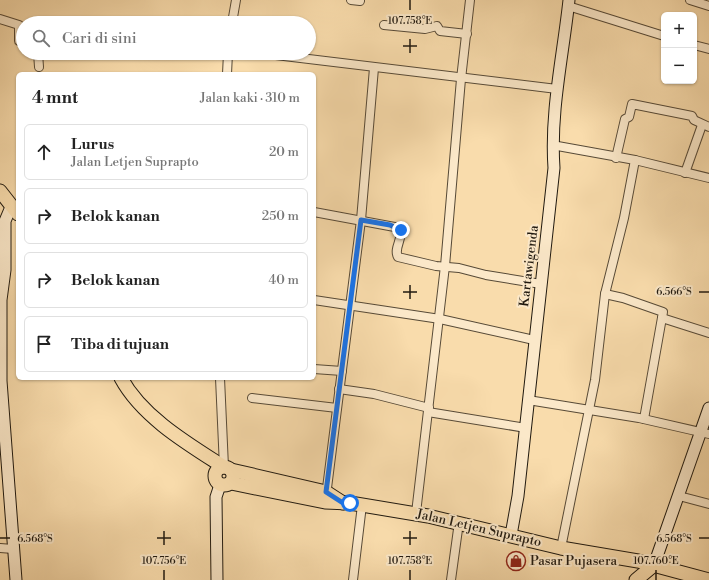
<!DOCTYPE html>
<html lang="id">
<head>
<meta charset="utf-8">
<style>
	:root { --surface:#fff; --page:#f2f2f2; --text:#222; --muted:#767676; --line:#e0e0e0 }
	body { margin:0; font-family:"Libre Bodoni",serif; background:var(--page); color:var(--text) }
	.controls { position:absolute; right:12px; top:12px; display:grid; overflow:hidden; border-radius:6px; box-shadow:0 1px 3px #0004 }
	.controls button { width:36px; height:36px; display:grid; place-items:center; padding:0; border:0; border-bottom:1px solid var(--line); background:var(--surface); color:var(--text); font:20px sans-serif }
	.stop { position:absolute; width:12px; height:12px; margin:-9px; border:3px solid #1a73e8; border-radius:50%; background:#fff }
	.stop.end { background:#1a73e8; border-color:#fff; box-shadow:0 1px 4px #0008 }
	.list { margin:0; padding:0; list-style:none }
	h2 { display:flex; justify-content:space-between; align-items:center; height:52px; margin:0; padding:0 16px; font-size:17px }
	h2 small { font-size:13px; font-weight:400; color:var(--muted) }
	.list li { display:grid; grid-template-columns:26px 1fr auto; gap:12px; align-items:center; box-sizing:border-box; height:56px; margin:0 8px 8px; padding:0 8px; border:1px solid var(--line); border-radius:6px }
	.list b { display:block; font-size:15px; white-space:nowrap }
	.list p { margin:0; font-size:13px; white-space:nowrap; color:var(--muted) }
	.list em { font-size:13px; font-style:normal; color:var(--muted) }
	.icon { flex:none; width:22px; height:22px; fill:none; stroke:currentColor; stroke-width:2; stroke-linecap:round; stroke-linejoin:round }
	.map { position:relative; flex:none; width:709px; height:580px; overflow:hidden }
	.search { position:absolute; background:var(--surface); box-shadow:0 1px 3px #0004; left:16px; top:16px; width:300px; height:44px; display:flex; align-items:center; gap:10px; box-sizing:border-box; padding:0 14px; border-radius:22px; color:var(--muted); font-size:15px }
	.panel { position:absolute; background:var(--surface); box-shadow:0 1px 3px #0004; left:16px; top:72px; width:300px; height:308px; border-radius:6px }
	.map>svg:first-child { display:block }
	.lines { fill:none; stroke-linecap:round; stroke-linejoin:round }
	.street-casing { stroke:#574a37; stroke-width:10 }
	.secondary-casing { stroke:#211a10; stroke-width:13 }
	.primary-casing { stroke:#211a10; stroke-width:15 }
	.street { stroke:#fbe8c9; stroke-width:8 }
	.secondary { stroke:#fbe8c9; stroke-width:11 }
	.primary { stroke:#f9dcac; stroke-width:13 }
	.route { stroke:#1a73e8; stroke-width:5 }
	.ticks { fill:none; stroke:#211a10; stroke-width:1.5 }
	.labels { text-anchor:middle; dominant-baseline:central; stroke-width:4; stroke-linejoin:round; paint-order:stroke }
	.street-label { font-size:13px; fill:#211a10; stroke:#fbe8c9 }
	.poi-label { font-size:13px; fill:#211a10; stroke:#fbe8c9; text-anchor:start }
	.ticks-label { font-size:10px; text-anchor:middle; fill:#211a10; stroke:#fbe8c9; stroke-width:4; stroke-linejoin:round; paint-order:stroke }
</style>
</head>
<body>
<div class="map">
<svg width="709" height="580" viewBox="0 0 709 580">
	<rect width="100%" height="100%" fill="#f9dcac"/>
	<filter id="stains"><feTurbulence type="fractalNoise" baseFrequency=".005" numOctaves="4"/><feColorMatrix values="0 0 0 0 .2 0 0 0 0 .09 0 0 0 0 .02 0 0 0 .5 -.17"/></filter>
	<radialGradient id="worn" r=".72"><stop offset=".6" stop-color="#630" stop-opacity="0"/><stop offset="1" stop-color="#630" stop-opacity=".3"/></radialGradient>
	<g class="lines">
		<defs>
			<g id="street">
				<path d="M 351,0 L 360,1"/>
				<path d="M 690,0 L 709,6"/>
				<path d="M 568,6 L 664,36"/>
				<path d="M 0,19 L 19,25 L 19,41 L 23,43"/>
				<path d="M 232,23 L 236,0"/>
				<path d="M 384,25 L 425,29 L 437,26 L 440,31 L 467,34"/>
				<path d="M 694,45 L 709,49"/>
				<path d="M 38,53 L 39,67"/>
				<path d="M 259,53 L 557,89"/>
				<path d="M 227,74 L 228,53"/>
				<path d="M 552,145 L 635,160 L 709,178"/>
				<path d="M 616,158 L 625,119 L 629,117 L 632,104 L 692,116 L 694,120 L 709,127"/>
				<path d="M 685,173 L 702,125"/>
				<path d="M 314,212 L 400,228 C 404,238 393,248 398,257 L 436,266 L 459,268 L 486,275 L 541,284"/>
				<path d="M 605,294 L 623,298 L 663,312 L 644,419"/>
				<path d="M 314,300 L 440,319 L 534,340"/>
				<path d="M 662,318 L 709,333"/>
				<path d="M 314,369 L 342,371"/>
				<path d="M 220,378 L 224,467"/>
				<path d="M 339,389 L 374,394 L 429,408"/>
				<path d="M 252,398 L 337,408"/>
				<path d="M 528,400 L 639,418 L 709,434"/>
				<path d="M 428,412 L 526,428"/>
				<path d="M 326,496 L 361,220 L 374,68"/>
				<path d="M 679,496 L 709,504"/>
				<path d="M 416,513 L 445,266 L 461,79 L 470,0"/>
				<path d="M 0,548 L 13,549"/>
				<path d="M 561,548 L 595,380 L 605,294 L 624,218 L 635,160"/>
				<path d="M 353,580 L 362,505"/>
				<path d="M 451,580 L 459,522"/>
			</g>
			<g id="secondary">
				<path d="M 11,207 L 5,221 L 5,270 L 1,300 L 1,381 L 16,580"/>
				<path d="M 511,535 L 518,496 L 554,168 C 550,112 563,56 569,0"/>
				<path d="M 654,565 L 709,408"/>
				<path d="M 217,580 L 216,497 L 220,485"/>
			</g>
			<g id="primary">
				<path d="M 0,191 L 18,214"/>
				<path d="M 121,378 C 142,417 188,444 224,467"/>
				<circle cx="224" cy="476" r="9"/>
				<path d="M 231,470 L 326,492 L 343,503"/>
				<path d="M 231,483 L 325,502 L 350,503 L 428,516 L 561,548 L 638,561 L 709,580"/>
				<path d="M 636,580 L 654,565"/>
			</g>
		</defs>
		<!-- street casing -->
		<use href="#street" class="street-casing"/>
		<!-- secondary casing -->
		<use href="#secondary" class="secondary-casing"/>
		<!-- primary casing -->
		<use href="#primary" class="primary-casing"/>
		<!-- street -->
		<use href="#street" class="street"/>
		<!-- secondary -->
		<use href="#secondary" class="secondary"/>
		<!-- primary -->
		<use href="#primary" class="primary"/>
	</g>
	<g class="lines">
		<!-- route -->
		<path class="route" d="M 350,503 L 343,503 L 326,492 L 361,220 L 390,225 L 401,230"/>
	</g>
	<!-- ticks -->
	<path class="ticks" d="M 410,0 L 410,10M 410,39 L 410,53M 403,46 L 417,46M 410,285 L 410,299M 403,292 L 417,292M 699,292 L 709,292M 164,531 L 164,545M 410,531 L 410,545M 0,538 L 10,538M 157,538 L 171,538M 403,538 L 417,538M 699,538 L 709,538M 164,570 L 164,580M 410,570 L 410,580M 656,570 L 656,580"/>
	<!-- icons -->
	<defs>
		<symbol id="shop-ring" viewBox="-11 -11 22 22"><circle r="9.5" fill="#fbe8c9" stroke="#8f2418" stroke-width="1.5"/><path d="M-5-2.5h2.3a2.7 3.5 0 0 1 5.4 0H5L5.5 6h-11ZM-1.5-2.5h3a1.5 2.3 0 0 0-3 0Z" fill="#8f2418"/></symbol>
	</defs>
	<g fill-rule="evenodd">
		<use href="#shop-ring" x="505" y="550" width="22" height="22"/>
	</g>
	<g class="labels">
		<!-- street labels -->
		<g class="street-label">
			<text transform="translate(529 266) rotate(-83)">Kartawigenda</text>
			<text transform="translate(479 528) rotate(13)">Jalan Letjen Suprapto</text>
		</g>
		<!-- poi labels -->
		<g class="poi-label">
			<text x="530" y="561">Pasar Pujasera</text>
		</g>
	</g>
	<g class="ticks-label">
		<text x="410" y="24">107.758°E</text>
		<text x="674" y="295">6.566°S</text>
		<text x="35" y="542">6.568°S</text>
		<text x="674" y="542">6.568°S</text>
		<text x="164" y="564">107.756°E</text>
		<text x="410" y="564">107.758°E</text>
		<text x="656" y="564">107.760°E</text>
	</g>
	<rect width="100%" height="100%" filter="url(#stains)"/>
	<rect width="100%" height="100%" fill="url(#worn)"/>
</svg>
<div class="controls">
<button>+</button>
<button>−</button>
</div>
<div class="stop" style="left:350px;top:503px"></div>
<div class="stop end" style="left:401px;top:230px"></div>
<div class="search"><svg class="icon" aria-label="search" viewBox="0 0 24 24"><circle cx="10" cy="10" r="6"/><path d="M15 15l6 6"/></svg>Cari di sini</div>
<section class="panel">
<h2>4 mnt<small>Jalan kaki · 310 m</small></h2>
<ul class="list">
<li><svg class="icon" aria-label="ahead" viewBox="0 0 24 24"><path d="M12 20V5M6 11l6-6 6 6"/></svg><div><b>Lurus</b><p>Jalan Letjen Suprapto</p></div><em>20 m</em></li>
<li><svg class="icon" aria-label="right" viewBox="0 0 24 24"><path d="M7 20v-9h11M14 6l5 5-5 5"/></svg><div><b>Belok kanan</b></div><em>250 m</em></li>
<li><svg class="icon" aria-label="right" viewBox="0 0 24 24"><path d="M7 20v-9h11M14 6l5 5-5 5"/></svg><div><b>Belok kanan</b></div><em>40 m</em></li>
<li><svg class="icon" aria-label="arrive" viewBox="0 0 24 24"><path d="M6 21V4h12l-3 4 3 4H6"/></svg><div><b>Tiba di tujuan</b></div></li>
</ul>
</section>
</div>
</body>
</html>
